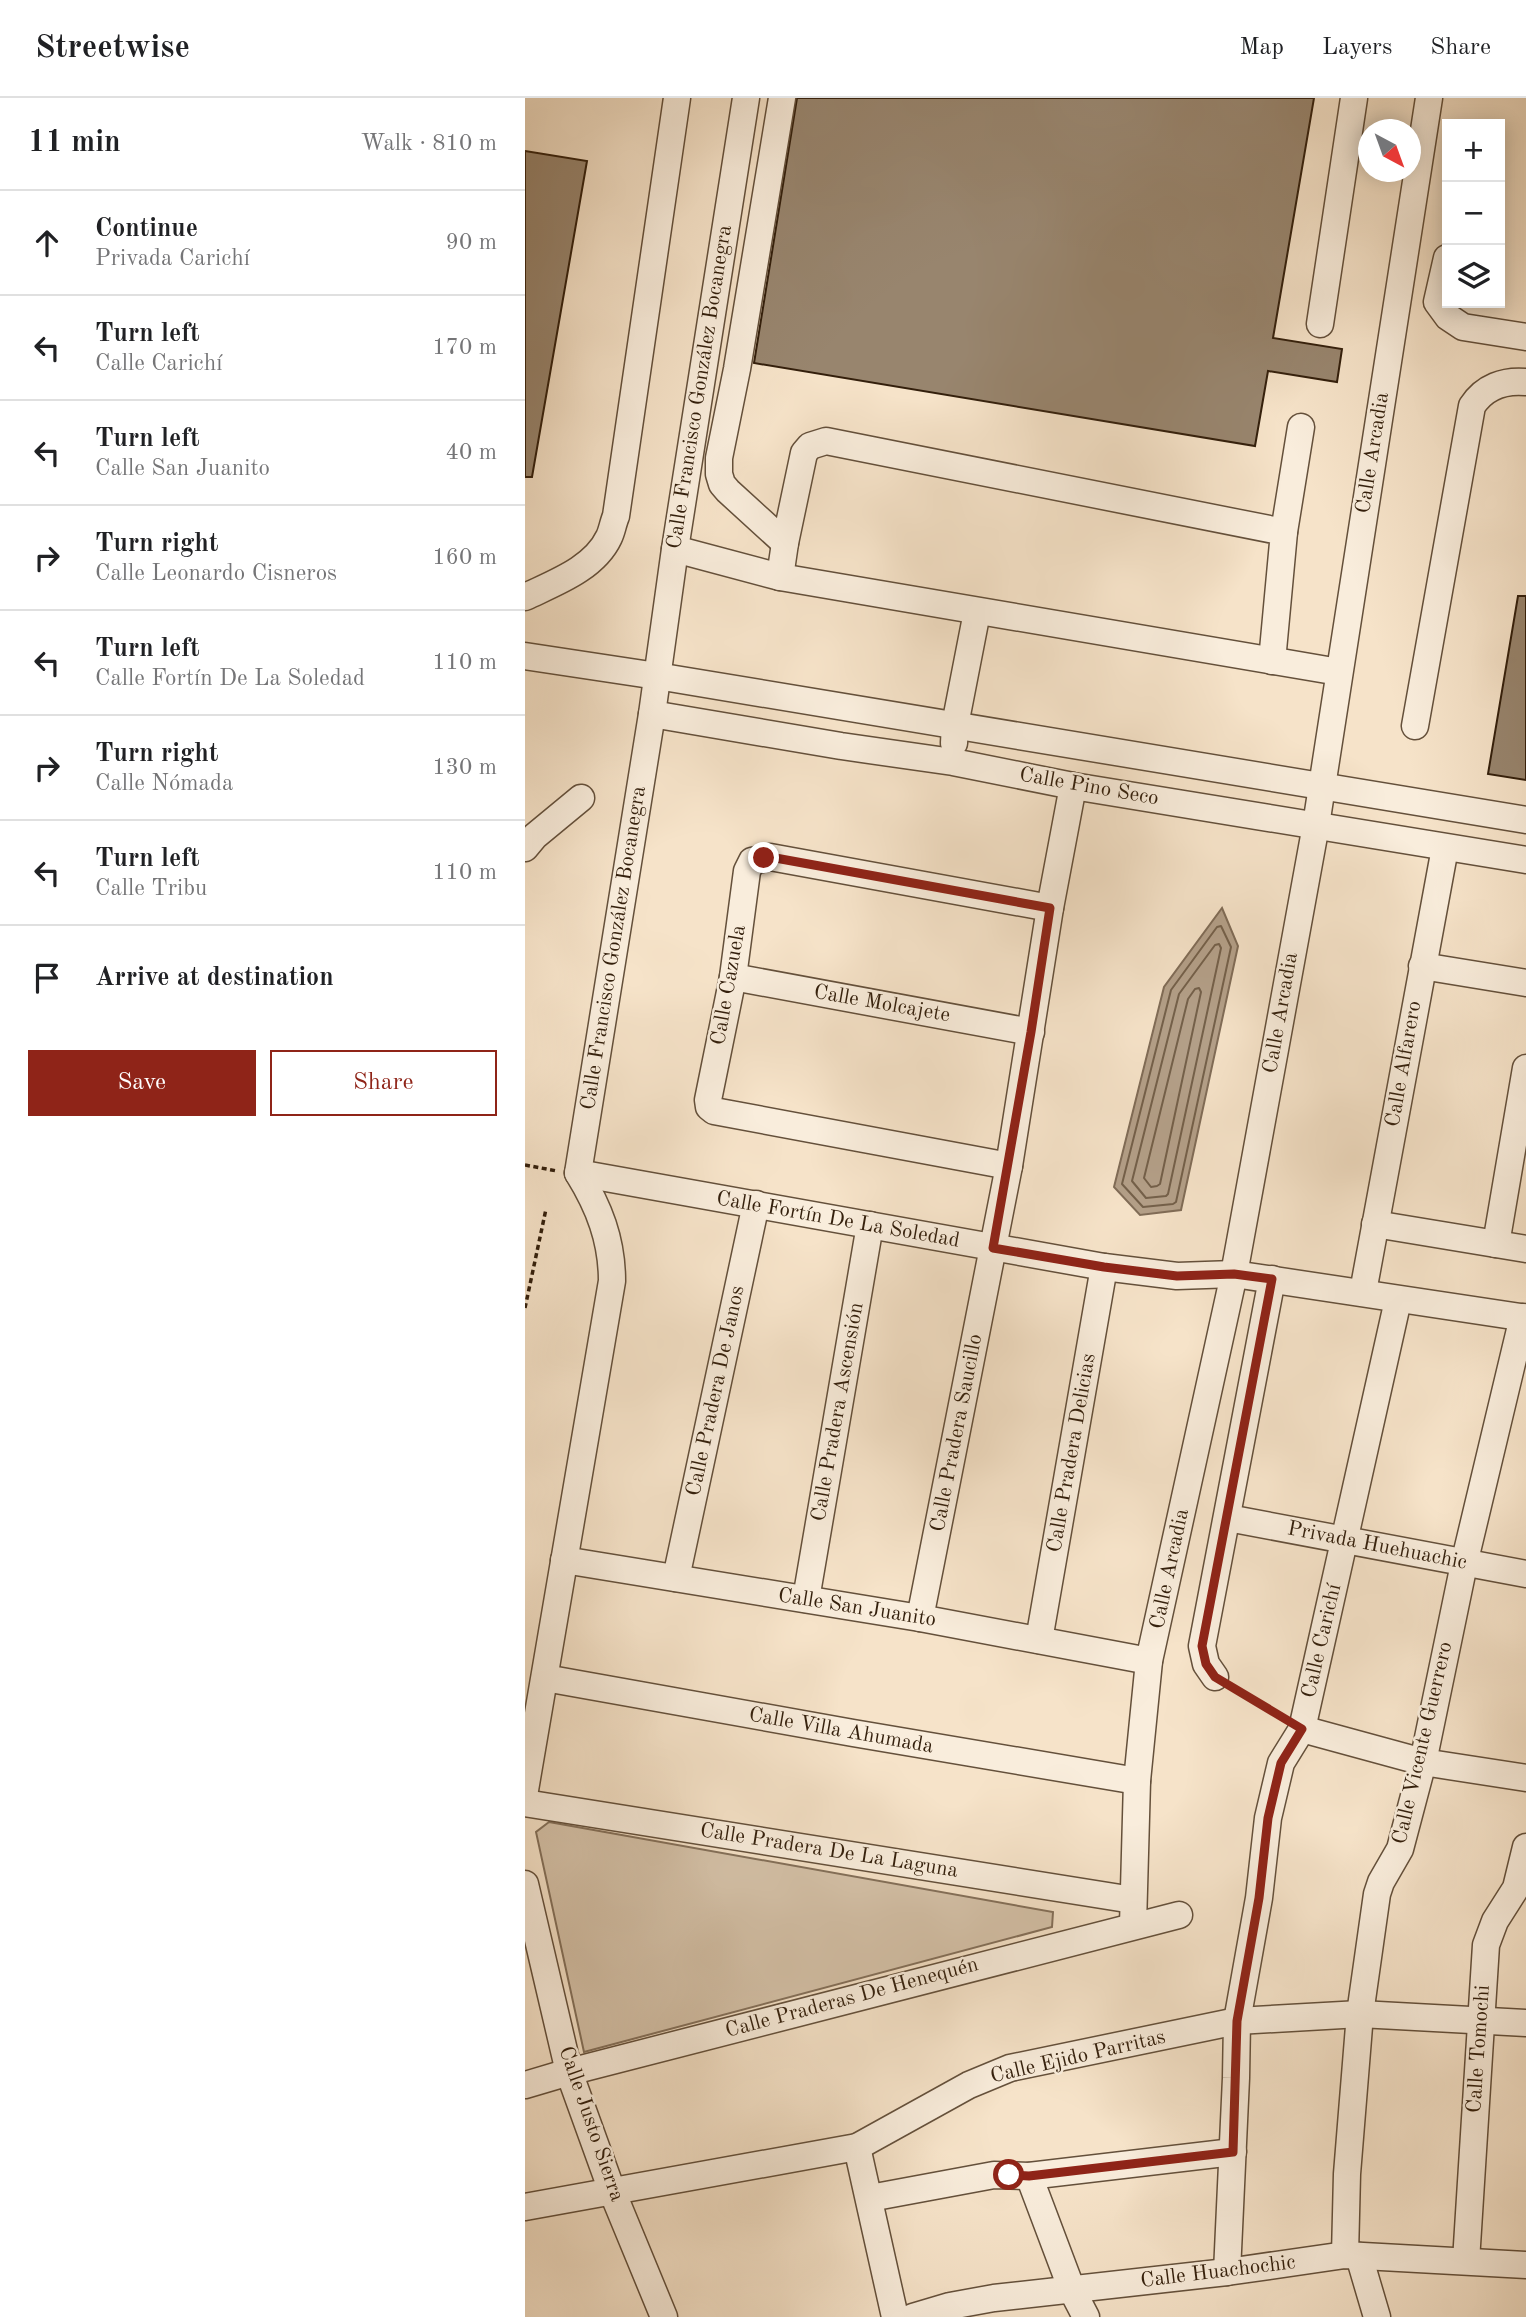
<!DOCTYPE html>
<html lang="en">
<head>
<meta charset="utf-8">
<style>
	:root { --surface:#fff; --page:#f6f6f6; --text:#202124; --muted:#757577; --line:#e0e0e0; --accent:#8f2418 }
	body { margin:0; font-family:"Old Standard TT",serif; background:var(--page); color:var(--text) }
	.controls { position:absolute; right:21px; top:21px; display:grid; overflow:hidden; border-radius:0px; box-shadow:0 4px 18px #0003 }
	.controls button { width:63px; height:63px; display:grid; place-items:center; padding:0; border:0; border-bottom:2px solid var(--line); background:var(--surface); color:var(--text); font:35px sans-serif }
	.compass { position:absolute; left:833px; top:21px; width:63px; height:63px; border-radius:50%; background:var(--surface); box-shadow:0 4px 18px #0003; rotate:139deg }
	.stop { position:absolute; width:21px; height:21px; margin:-16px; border:5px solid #8f2418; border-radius:50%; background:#fff }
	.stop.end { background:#8f2418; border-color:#fff; box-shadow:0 2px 7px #0008 }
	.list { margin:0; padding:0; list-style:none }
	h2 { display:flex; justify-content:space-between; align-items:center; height:91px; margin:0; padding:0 28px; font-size:30px }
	h2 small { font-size:23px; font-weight:400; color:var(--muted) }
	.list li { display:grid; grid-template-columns:46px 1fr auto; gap:21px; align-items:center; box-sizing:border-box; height:105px; padding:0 28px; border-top:2px solid var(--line) }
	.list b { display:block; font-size:26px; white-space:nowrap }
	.list p { margin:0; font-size:23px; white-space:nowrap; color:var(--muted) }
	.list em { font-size:23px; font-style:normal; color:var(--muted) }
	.actions { display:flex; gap:14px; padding:21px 28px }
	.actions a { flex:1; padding:16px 0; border:2px solid var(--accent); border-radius:0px; text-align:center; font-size:24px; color:var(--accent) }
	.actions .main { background:var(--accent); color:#fff }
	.icon { flex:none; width:38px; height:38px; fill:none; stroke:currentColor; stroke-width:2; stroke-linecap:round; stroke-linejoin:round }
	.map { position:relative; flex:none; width:1001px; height:2219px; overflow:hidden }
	header { display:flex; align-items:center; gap:42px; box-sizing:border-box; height:98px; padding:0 35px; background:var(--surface); border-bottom:2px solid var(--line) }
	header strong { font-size:33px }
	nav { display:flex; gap:38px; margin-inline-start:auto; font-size:24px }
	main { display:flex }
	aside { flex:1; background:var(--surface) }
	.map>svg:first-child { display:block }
	.green { fill:#d5c2a9; stroke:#84705a; stroke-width:2 }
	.water { fill:#b4a089; stroke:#806c57; stroke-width:2 }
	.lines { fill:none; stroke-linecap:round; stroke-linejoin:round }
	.shore { stroke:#74604a; stroke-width:2 }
	.building { fill:#98856e; stroke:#331f0c; stroke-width:2 }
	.minor-casing { stroke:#64503b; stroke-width:29 }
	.path { stroke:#331f0c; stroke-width:3.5; stroke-dasharray:5 3.5; stroke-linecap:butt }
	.minor { stroke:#f9eddc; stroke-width:26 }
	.route { stroke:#8f2418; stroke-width:9 }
	.labels { text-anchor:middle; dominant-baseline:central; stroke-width:5; stroke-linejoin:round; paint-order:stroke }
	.street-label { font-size:21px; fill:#331f0c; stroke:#f9eddc }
</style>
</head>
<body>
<header>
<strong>Streetwise</strong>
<nav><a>Map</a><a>Layers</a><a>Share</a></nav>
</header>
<main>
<aside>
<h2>11 min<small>Walk · 810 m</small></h2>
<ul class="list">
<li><svg class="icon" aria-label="ahead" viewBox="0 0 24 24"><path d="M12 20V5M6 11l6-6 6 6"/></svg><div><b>Continue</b><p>Privada Carichí</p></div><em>90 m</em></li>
<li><svg class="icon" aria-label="left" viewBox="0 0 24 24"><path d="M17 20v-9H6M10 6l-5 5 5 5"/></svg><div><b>Turn left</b><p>Calle Carichí</p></div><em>170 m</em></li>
<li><svg class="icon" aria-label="left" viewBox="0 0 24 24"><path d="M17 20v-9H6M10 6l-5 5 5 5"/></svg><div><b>Turn left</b><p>Calle San Juanito</p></div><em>40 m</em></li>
<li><svg class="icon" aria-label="right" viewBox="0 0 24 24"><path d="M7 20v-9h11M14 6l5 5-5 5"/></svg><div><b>Turn right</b><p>Calle Leonardo Cisneros</p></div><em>160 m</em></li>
<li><svg class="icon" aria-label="left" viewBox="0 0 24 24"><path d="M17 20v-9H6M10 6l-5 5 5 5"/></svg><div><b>Turn left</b><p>Calle Fortín De La Soledad</p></div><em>110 m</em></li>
<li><svg class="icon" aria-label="right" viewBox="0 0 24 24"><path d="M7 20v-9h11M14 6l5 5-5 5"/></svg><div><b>Turn right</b><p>Calle Nómada</p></div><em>130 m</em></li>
<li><svg class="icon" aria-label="left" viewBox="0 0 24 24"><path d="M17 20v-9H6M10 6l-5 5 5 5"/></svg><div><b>Turn left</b><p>Calle Tribu</p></div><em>110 m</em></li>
<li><svg class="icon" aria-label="arrive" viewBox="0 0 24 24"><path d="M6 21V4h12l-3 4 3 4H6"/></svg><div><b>Arrive at destination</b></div></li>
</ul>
<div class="actions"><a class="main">Save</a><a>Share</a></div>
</aside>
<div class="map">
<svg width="1001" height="2219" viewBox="0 0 1001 2219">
	<rect width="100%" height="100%" fill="#f6e3c9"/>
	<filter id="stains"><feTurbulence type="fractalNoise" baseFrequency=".00286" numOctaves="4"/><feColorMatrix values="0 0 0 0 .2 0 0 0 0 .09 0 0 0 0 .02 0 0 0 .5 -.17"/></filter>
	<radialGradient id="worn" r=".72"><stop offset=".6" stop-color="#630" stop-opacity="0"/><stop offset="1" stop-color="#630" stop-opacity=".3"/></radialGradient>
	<!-- green -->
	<path class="green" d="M 24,1724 L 528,1814 L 527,1829 L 59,1954 L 11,1734 Z"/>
	<!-- water -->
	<path class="water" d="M 697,810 L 713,848 L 656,1112 L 615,1117 L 589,1089 L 639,889 Z"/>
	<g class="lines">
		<!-- shore -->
		<g class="shore">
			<path d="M 696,828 L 706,849 L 651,1104 L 648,1106 L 618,1109 L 597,1086 L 646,892 L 692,829 Z"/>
			<path d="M 694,846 L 696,850 L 643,1096 L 641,1098 L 621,1100 L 607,1083 L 654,896 L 690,847 Z"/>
			<path d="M 674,890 L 676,894 L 635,1086 L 632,1088 L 626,1089 L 619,1080 L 663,901 L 670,891 Z"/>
		</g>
	</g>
	<!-- building -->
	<g class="building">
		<path d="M 272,0 L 789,0 L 748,240 L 817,251 L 812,284 L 743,273 L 730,348 L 229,265 Z"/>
		<path d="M 0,53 L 62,63 L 7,379 L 0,379 Z"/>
		<path d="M 993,498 L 1001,498 L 1001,682 L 963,676 Z"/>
	</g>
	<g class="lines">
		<defs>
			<g id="minor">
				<path d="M 257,0 L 212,271 L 194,360 L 194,376 L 197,386 L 203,393 L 260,445"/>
				<path d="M 922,160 L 912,204 L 923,219 L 938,229 L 1001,239"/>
				<path d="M 795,226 L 829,0"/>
				<path d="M 759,434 L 776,329"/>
				<path d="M 150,451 L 255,479 L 814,574"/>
				<path d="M 255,479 L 260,445 L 279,355 L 285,348 L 301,343 L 759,434 L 747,563"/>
				<path d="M 0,499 C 29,485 69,471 84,439 C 87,433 88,425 91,418 L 152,0"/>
				<path d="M 0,558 L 132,578 L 1001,722"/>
				<path d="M 127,616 L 316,648 L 428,664 L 548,688 L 1001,762"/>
				<path d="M 890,628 L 947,308 C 959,289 979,282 1001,284"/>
				<path d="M 429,645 L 430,627 L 452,514"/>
				<path d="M 0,750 L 10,738 L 56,700"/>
				<path d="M 897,868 L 1001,885"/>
				<path d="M 208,879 L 506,934"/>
				<path d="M 484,1068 L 189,1013 L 184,1009 L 183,1002 L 208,879 L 222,773 L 227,763 L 245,759 L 525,810"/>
				<path d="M 53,1075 L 579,1169 L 652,1178 L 709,1176 L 1001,1220"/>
				<path d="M 850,1126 L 1001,1151"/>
				<path d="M 971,1146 L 1001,970"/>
				<path d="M 840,1183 L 920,750"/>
				<path d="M 703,1420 L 1001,1476"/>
				<path d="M 39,1462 L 395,1520 L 624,1563"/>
				<path d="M 151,1480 L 231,1106"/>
				<path d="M 281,1501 L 345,1127"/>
				<path d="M 395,1520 L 484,1068 L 525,810 L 548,688"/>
				<path d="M 514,1542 L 579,1169"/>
				<path d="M 690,1579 L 681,1566 L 677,1548 L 747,1181"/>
				<path d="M 20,1580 L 328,1635 L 612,1683"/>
				<path d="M 777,1631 L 898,1664 L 1001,1680"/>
				<path d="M 0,1692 L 87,1183 C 87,1142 74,1109 53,1075 L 127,616 L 150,451 L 221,0"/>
				<path d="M 0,1705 L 608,1802"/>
				<path d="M 0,1786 L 44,1974 L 87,2093 L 139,2219"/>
				<path d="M 608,1827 L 612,1683 L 624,1563 L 709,1176 L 791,727 L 904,0"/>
				<path d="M 0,1987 L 44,1974 L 654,1817"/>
				<path d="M 332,2049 L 370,2219"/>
				<path d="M 504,2078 L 547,2192 L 561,2219"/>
				<path d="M 345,2100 L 469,2077 L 504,2078 L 708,2054"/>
				<path d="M 0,2109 L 332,2049 L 444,1987 L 485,1970 L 712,1923 L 835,1916 L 1001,1925"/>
				<path d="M 820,2157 L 822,2076 L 835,1916 L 852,1796 L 856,1784 L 875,1751 L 898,1664 L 939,1466 L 998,1219"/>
				<path d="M 834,2158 L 852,2219"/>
				<path d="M 941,2163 L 961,1847 L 970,1823 L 991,1790 L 1001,1749"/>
				<path d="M 702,2174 L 711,1980 L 712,1923 L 734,1800 L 743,1720 L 756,1665 L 777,1631 L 873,1202"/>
				<path d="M 388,2219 L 425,2208 L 469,2200 L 702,2174 L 820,2157 L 1001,2167"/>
			</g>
		</defs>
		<!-- minor casing -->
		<use href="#minor" class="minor-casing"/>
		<!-- path -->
		<g class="path">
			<path d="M 0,1067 L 32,1073"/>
			<path d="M 0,1210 L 21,1111"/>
			<path d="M 707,1589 L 757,1619"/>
		</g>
		<!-- minor -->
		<use href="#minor" class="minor"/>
	</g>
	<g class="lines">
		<!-- route -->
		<path class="route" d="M 239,760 L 245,759 L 525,810 L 506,934 L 468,1150 L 579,1169 L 652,1178 L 709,1176 L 747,1181 L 677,1548 L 681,1566 L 690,1579 L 777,1631 L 756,1665 L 743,1720 L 734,1800 L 712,1923 L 708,2054 L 504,2078 L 484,2077"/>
	</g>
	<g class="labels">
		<!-- street labels -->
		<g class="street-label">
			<text transform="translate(175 289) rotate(-81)">Calle Francisco González Bocanegra</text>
			<text transform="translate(848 355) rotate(-81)">Calle Arcadia</text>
			<text transform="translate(564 689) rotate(10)">Calle Pino Seco</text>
			<text transform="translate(89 850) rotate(-81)">Calle Francisco González Bocanegra</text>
			<text transform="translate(204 887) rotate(-80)">Calle Cazuela</text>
			<text transform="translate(357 906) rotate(10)">Calle Molcajete</text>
			<text transform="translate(756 915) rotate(-80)">Calle Arcadia</text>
			<text transform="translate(879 966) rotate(-80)">Calle Alfarero</text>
			<text transform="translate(313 1122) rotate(10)">Calle Fortín De La Soledad</text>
			<text transform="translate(191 1293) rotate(-78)">Calle Pradera De Janos</text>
			<text transform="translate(313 1314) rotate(-80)">Calle Pradera Ascensión</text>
			<text transform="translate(432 1335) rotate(-79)">Calle Pradera Saucillo</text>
			<text transform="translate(547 1355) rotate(-80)">Calle Pradera Delicias</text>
			<text transform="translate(852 1448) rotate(11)">Privada Huehuachic</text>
			<text transform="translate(645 1471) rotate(-78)">Calle Arcadia</text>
			<text transform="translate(332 1510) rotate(9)">Calle San Juanito</text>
			<text transform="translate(797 1543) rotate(-77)">Calle Carichí</text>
			<text transform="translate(316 1633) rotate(10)">Calle Villa Ahumada</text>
			<text transform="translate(898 1645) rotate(-77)">Calle Vicente Guerrero</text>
			<text transform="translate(304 1753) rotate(9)">Calle Pradera De La Laguna</text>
			<text transform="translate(327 1900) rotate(-15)">Calle Praderas De Henequén</text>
			<text transform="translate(954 1951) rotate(-86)">Calle Tomochi</text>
			<text transform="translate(553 1959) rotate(-13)">Calle Ejido Parritas</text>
			<text transform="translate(66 2026) rotate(71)">Calle Justo Sierra</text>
			<text transform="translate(693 2174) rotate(-7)">Calle Huachochic</text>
		</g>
	</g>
	<rect width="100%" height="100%" filter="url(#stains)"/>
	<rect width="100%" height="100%" fill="url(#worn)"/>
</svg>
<div class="controls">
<button>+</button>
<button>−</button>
<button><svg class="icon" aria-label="layers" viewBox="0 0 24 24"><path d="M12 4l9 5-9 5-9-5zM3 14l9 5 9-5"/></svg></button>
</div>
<svg class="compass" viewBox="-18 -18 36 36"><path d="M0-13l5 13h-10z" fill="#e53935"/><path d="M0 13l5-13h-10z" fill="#757577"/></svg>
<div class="stop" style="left:484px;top:2077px"></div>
<div class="stop end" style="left:239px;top:760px"></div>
</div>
</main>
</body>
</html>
